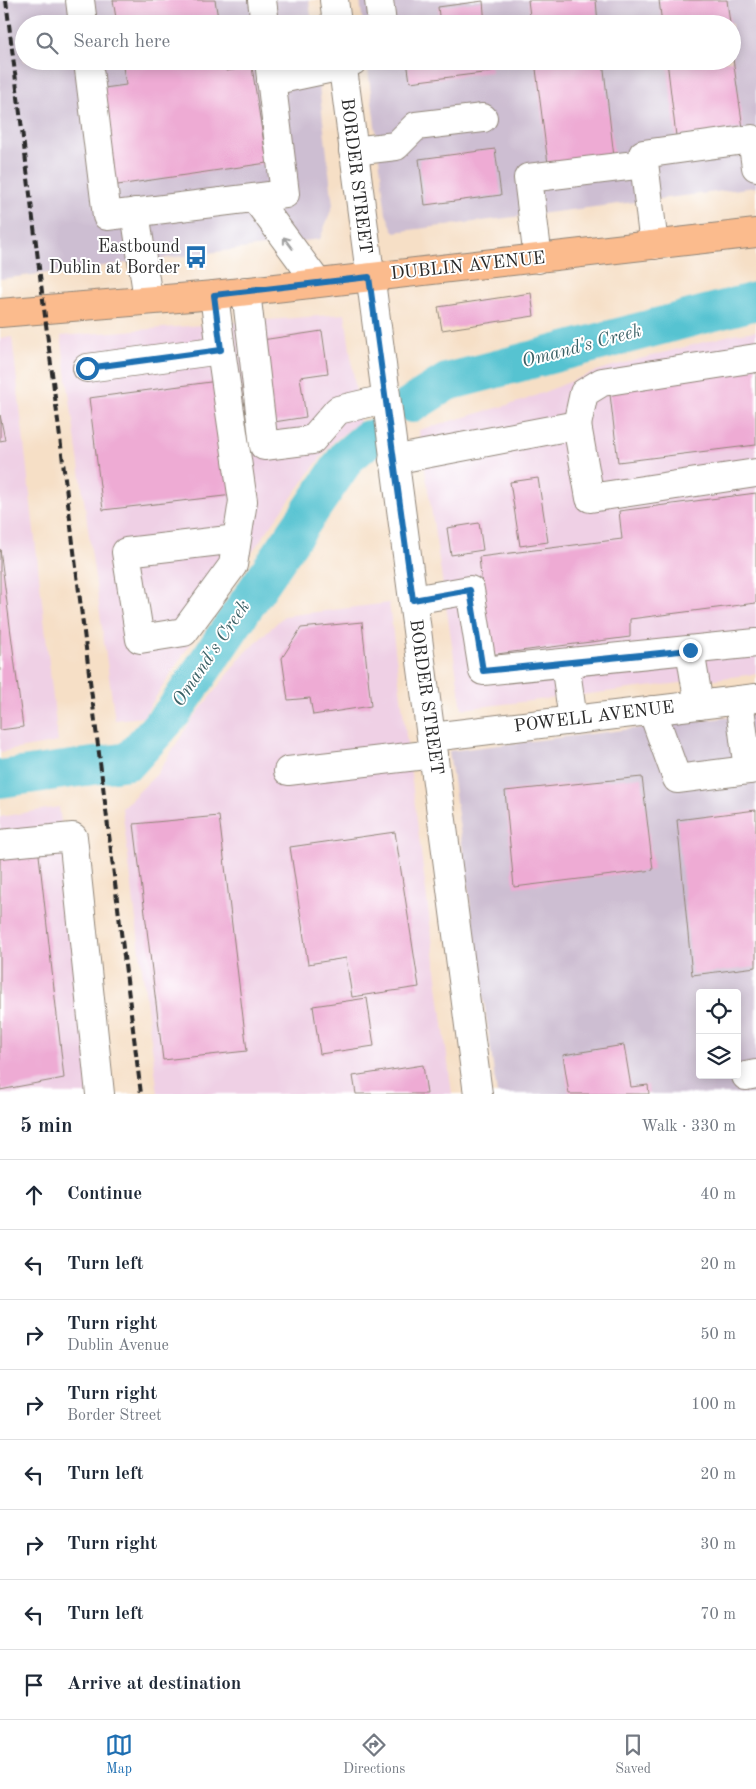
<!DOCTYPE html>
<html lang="en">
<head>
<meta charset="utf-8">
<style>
	:root { --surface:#fff; --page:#f6f6f7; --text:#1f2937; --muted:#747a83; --line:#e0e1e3; --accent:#1f6fb2 }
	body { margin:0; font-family:"Old Standard TT",serif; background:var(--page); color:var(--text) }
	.controls { position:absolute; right:15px; bottom:15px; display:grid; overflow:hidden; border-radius:5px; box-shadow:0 2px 12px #0003 }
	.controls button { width:45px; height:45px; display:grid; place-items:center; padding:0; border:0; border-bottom:1px solid var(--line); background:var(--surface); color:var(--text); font:25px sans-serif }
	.stop { position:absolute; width:15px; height:15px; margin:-11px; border:4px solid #1f6fb2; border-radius:50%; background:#fff }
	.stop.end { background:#1f6fb2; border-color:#fff; box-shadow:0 1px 5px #0008 }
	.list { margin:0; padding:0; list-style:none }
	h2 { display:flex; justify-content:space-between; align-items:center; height:65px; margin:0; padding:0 20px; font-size:21px }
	h2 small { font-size:16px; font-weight:400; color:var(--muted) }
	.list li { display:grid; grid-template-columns:32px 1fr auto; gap:15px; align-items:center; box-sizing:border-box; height:70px; padding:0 20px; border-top:1px solid var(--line) }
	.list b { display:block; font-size:19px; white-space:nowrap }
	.list p { margin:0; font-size:16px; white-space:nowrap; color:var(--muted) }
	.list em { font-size:16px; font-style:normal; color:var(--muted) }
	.icon { flex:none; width:28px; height:28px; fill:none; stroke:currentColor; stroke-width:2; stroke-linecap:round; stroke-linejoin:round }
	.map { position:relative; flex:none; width:756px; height:1094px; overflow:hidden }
	.search { position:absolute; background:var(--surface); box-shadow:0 2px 12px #0003; left:15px; right:15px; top:15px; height:55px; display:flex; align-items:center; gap:12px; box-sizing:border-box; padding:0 18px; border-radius:28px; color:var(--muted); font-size:19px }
	.sheet { height:625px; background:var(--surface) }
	nav { display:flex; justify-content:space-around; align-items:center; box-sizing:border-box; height:70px; border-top:1px solid var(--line); background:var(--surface); font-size:14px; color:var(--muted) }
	nav a { display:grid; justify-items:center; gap:2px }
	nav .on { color:var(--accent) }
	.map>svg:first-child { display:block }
	.built { fill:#efd0e5 }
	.industrial { fill:#cdbed2; fill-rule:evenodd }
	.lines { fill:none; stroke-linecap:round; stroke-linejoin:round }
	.river { stroke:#57c3d1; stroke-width:38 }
	.building { fill:#eeabd4 }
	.minor-casing { stroke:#908578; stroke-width:30 }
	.major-casing { stroke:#908578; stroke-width:30 }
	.minor { stroke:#fff; stroke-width:28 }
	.major { stroke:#fbbb8d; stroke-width:28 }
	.rail { stroke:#2b2b2b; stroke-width:4; stroke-dasharray:8 4; stroke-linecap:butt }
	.oneway { stroke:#a0a0a0 }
	.route { stroke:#1f6fb2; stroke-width:6 }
	.labels { text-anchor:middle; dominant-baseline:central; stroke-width:4; stroke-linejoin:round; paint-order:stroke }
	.street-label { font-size:18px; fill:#2b2b2b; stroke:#fff }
	.poi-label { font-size:18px; fill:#2b2b2b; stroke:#fff; text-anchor:end }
	.water-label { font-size:19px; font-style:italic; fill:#3a6065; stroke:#fff }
</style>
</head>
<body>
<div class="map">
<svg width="756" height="1094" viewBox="0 0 756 1094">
	<rect width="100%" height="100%" fill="#fff"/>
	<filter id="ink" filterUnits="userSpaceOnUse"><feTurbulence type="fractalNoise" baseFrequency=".02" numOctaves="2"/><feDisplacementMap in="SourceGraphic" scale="10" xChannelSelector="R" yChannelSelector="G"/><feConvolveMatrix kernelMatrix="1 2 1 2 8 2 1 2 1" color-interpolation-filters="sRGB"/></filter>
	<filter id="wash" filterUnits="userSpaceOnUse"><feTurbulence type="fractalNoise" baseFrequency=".0096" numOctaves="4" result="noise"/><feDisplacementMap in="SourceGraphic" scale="20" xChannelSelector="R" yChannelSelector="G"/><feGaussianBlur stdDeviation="1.12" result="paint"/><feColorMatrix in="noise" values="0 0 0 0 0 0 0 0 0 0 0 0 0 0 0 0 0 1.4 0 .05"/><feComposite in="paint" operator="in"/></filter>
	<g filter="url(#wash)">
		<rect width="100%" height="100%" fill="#f6dfc6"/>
		<!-- built -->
		<g class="built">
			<path d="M 345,314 L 360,421 L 332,443 L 310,472 L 228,585 L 143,717 L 115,720 L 61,336 Z"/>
			<path d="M 756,331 L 756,674 L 462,709 L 419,430 L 522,401 L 602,369 L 734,334 Z"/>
			<path d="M 12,337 L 58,742 L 0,752 L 0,339 Z"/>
			<path d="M 389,603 L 452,1094 L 158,1094 L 122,808 L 157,774 L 191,721 L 242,656 L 284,616 Z"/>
			<path d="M 59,807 L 96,1094 L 0,1094 L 0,817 Z"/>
		</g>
		<!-- industrial -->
		<g class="industrial">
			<path d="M 0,0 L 309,0 L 312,24 L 24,24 L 24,61 L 316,61 L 333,205 L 320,239 L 0,279 Z"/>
			<path d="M 360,0 L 756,0 L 756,187 L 394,232 L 386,214 L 367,61 L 732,61 L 732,24 L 363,24 Z"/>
			<path d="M 756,714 L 756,1094 L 497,1094 L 449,751 ZM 700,993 L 737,993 L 737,1075 L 700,1075 Z"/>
		</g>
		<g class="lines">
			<!-- river -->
			<g class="river">
				<path d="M 412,404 L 447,382 L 756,301"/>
				<path d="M 0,779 L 129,761 L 174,711 L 347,457 L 368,439"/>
			</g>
		</g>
		<g id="blocks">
			<!-- building -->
			<g class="building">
				<path d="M 113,0 L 215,0 L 219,24 L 117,24 Z"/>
				<path d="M 528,0 L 596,0 L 598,24 L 531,24 Z"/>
				<path d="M 659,0 L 727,0 L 730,24 L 662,24 Z"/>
				<path d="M 483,1 L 485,24 L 440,24 L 438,7 Z"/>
				<path d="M 732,52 L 743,128 L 676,136 L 667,61 L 732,61 Z"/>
				<path d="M 122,61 L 225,61 L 226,71 L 252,67 L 267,163 L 111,186 L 97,89 L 126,85 Z"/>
				<path d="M 407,61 L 490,61 L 491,72 L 410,82 Z"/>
				<path d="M 535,61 L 603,61 L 614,157 L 548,164 Z"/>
				<path d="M 495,149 L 501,195 L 425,205 L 419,159 Z"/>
				<path d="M 531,293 L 534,316 L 442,330 L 438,307 Z"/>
				<path d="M 322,331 L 328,373 L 300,377 L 306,417 L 274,422 L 262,340 Z"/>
				<path d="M 756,368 L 756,445 L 618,462 L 609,386 Z"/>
				<path d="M 218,381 L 233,495 L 103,510 L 89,398 Z"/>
				<path d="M 0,415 L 5,440 L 0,441 Z"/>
				<path d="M 538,478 L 548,542 L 520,546 L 510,482 Z"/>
				<path d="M 756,493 L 756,603 L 630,619 L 630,637 L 489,655 L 479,557 L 622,539 L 619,511 Z"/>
				<path d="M 479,523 L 483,550 L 451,555 L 447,528 Z"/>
				<path d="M 0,549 L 23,727 L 0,730 Z"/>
				<path d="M 362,622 L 371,706 L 313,715 L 310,698 L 288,700 L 282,658 L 301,628 Z"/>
				<path d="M 642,777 L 653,870 L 514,887 L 505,791 Z"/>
				<path d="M 756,810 L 756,967 L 692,975 L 677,820 Z"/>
				<path d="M 219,816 L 247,1051 L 163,1060 L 134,824 Z"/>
				<path d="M 395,832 L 419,987 L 352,997 L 346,958 L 308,964 L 290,847 Z"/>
				<path d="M 38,846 L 64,1078 L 0,1090 L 0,851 Z"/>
				<path d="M 367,998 L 374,1046 L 320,1054 L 313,1006 Z"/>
				<path d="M 624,1045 L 631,1087 L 648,1085 L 649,1094 L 569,1094 L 563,1055 Z"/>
				<path d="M 423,1065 L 427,1094 L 356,1094 L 353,1076 Z"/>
			</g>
		</g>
	</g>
	<g filter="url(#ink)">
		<use href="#blocks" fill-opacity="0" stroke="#908578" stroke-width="1"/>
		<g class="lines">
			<defs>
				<g id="minor">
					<path d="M 80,0 L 83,24"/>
					<path d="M 262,0 L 265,24"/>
					<path d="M 334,0 L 337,24"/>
					<path d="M 379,0 L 382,24"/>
					<path d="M 88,61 L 107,216 L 285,194 L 269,61"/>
					<path d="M 342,61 L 478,1094"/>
					<path d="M 271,81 L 342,66 L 353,61"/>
					<path d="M 353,151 L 396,146 L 416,126 L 483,118"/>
					<path d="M 255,198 L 317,282"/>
					<path d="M 135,212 L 148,299"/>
					<path d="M 654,245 L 643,154 L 752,139 L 756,167"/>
					<path d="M 538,259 L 528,178 L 644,164"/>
					<path d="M 246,291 L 264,446 L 312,440 L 338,410 L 385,399"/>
					<path d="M 221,350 L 243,501 L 233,565 L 184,632 L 140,639 L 126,552 L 237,539"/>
					<path d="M 87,368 L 221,350 L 214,295"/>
					<path d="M 577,425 L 584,393 L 602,382 L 756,358"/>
					<path d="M 393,460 L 577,425 L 590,498 L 756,473"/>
					<path d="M 413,600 L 470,590 L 483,671 L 756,643"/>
					<path d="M 690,650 L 699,705"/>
					<path d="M 565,663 L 573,720"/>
					<path d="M 739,700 L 748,770"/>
					<path d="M 652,710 L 677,779 L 756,769"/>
					<path d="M 432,737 L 756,698"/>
					<path d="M 288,771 L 434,754"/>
					<path d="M 0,844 L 73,837 L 100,1094"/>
					<path d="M 746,1076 L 756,1074"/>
				</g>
				<path id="major" d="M 0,313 L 214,295 L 756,233"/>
			</defs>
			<!-- minor casing -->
			<use href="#minor" class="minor-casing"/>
			<!-- major casing -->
			<use href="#major" class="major-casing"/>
			<!-- minor -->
			<use href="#minor" class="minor"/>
			<!-- major -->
			<use href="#major" class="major"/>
			<!-- rail -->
			<path class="rail" d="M 6,0 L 141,1094"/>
		</g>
		<!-- one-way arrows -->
		<defs><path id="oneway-shaft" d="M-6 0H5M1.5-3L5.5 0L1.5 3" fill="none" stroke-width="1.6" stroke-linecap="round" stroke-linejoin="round" transform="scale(1.25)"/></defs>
		<use class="oneway" href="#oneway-shaft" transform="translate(288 243) rotate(-127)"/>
	</g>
	<g class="lines" filter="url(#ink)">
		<!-- route -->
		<path class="route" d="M 87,368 L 221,350 L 214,295 L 369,277 L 413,600 L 470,590 L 483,671 L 690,650"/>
	</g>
	<!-- icons -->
	<defs>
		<symbol id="bus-bare" viewBox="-9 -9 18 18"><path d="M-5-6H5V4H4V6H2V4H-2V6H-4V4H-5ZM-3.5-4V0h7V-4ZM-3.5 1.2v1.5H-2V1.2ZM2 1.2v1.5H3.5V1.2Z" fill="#1f6fb2" stroke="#fff" stroke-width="2.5" paint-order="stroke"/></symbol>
	</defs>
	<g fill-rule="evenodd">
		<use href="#bus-bare" x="180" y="241" width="32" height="32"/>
	</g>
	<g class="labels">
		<!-- street labels -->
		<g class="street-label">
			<text transform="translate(356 176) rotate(83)">BORDER STREET</text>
			<text transform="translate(468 266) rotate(-6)">DUBLIN AVENUE</text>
			<text transform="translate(426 697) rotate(82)">BORDER STREET</text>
			<text transform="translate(594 717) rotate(-7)">POWELL AVENUE</text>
		</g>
		<!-- poi labels -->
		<g class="poi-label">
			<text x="180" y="247">Eastbound<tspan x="180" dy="21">Dublin at Border</tspan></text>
		</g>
		<!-- water labels -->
		<g class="water-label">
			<text transform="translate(582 347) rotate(-15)">Omand's Creek</text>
			<text transform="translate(212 654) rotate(-56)">Omand's Creek</text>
		</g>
	</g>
</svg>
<div class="controls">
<button><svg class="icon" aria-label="locate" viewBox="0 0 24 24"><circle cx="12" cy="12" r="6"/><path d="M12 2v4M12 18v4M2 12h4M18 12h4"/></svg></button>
<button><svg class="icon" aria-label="layers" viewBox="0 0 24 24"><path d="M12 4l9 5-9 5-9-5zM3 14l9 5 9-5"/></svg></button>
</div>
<div class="stop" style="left:87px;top:368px"></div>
<div class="stop end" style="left:690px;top:650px"></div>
<div class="search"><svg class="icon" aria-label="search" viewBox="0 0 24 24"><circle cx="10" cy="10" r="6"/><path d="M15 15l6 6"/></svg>Search here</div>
</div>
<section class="sheet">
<h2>5 min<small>Walk · 330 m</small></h2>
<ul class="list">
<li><svg class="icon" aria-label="ahead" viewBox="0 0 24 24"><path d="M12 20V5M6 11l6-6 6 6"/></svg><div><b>Continue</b></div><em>40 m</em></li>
<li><svg class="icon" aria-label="left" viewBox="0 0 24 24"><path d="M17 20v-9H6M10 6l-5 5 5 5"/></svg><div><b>Turn left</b></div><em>20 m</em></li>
<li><svg class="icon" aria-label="right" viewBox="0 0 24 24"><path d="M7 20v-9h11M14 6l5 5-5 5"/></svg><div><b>Turn right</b><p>Dublin Avenue</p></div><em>50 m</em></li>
<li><svg class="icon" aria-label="right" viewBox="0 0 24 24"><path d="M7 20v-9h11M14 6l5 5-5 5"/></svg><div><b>Turn right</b><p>Border Street</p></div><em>100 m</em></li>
<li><svg class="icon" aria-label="left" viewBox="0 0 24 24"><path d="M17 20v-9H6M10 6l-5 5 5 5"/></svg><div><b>Turn left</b></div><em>20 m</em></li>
<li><svg class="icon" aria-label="right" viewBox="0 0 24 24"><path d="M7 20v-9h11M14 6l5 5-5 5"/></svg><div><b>Turn right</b></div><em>30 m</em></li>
<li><svg class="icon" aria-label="left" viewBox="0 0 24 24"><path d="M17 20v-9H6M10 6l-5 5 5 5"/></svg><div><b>Turn left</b></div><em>70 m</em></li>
<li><svg class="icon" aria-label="arrive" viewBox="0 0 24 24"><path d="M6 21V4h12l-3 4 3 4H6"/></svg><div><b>Arrive at destination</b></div></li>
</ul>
</section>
<nav>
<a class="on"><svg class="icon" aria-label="map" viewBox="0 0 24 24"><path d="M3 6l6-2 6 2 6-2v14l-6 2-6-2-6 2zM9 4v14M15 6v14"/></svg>Map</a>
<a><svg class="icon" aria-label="directions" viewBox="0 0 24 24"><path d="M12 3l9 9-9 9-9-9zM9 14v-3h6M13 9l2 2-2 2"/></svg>Directions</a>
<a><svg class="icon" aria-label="saved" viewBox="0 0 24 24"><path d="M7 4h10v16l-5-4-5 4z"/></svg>Saved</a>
</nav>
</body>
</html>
